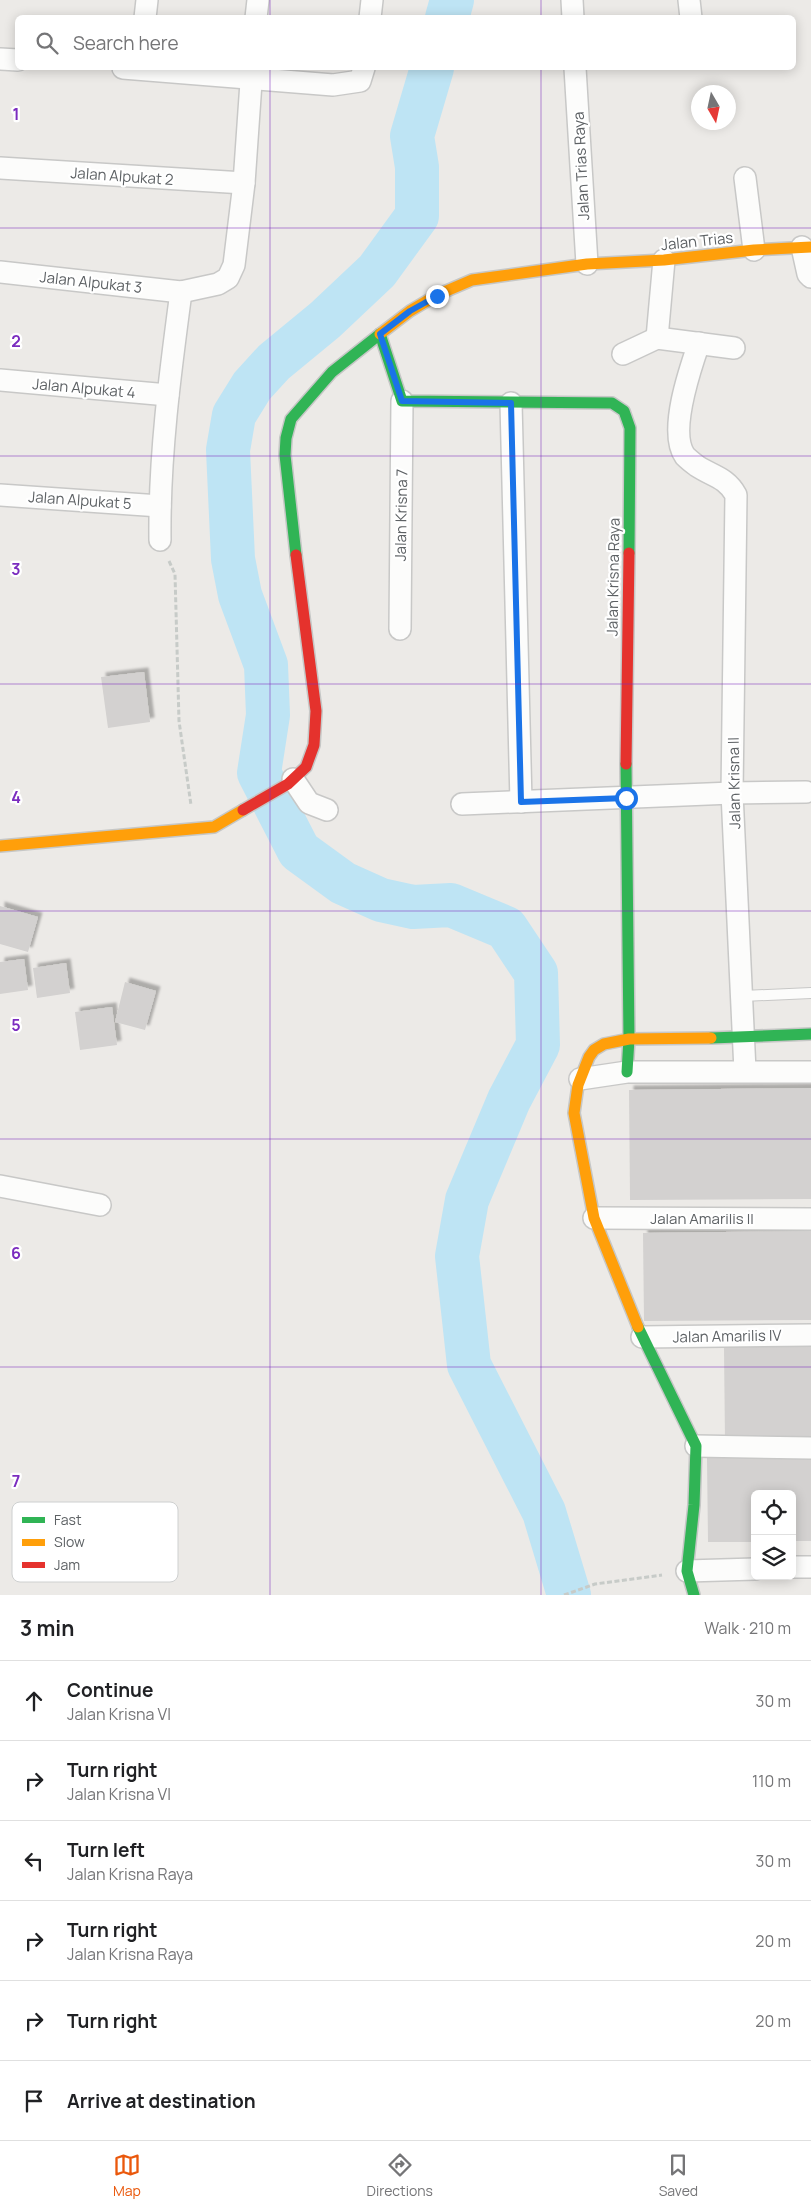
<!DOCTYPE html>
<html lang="en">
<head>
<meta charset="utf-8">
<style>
	:root { --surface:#fff; --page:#f2f2f2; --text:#202124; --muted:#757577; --line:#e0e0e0; --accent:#ea580c }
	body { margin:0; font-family:Manrope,sans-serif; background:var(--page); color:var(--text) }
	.controls { position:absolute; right:15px; bottom:15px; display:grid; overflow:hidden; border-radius:8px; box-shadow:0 2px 12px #0003 }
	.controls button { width:45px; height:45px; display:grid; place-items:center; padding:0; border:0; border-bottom:1px solid var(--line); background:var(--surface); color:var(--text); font:25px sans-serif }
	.compass { position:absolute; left:691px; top:85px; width:45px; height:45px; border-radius:50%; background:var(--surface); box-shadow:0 2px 12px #0003; rotate:171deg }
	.stop { position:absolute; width:15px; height:15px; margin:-11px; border:4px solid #1a73e8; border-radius:50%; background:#fff }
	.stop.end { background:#1a73e8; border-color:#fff; box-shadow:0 1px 5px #0008 }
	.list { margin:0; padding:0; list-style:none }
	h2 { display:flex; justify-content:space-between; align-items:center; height:65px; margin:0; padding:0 20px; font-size:21px }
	h2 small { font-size:16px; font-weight:400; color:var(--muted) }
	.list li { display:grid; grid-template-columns:32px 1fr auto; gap:15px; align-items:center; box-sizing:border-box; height:80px; padding:0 20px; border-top:1px solid var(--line) }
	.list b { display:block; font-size:19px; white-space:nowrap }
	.list p { margin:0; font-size:16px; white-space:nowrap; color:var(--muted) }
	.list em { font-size:16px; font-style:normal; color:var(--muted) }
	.icon { flex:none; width:28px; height:28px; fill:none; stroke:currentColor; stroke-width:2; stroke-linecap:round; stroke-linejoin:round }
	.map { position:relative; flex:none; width:811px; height:1595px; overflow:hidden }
	.search { position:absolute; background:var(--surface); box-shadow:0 2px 12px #0003; left:15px; right:15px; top:15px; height:55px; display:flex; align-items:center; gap:12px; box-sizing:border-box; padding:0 18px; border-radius:8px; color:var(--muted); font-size:19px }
	.sheet { height:545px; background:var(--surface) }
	nav { display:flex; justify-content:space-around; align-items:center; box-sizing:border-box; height:70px; border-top:1px solid var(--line); background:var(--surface); font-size:14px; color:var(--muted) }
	nav a { display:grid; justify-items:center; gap:2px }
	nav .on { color:var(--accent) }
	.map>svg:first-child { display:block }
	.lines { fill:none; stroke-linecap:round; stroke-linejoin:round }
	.river { stroke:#bee4f4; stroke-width:44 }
	.building { fill:#d3d1d0; filter:url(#shadow) }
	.lane-casing { stroke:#c8c8c7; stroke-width:12 }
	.street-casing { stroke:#c8c8c7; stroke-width:24 }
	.fast-casing { stroke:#c6c7c6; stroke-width:14 }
	.slow-casing { stroke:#c6c7c6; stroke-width:14 }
	.jam-casing { stroke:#c6c7c6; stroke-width:14 }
	.path { stroke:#c7cbc8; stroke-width:3; stroke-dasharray:5 2.5; stroke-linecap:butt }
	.lane { stroke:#fcfcfb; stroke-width:10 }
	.street { stroke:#fcfcfb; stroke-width:21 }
	.fast { stroke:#30b455; stroke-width:11 }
	.slow { stroke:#ff9f0a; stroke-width:11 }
	.jam { stroke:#e5322d; stroke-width:11 }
	.route { stroke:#1a73e8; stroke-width:6 }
	.grid { fill:none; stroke:#7b2cbf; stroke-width:1; stroke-opacity:0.55 }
	.labels { text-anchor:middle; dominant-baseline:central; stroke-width:4.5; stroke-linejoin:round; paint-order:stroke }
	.street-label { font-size:15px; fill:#5d6164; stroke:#fff }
	.key { fill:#fff; stroke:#ced0d0; stroke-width:1 }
	.key-label { font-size:14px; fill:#5d6164 }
	.grid-label { font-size:16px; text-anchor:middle; font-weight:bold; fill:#7b2cbf; stroke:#fff; stroke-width:4.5; stroke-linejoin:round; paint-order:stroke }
</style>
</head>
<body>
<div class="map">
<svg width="811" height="1595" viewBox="0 0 811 1595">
	<defs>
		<filter id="shadow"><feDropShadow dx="4.5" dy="-4.5" stdDeviation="1" flood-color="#0004"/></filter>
	</defs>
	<rect width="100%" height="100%" fill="#eceae7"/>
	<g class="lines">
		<!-- river -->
		<g class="river">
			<path d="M 447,18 L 452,0"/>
			<path d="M 432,68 L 412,136 L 417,167 L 417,216 L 377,271 L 325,320 L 274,362 L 252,386 L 234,415 L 228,450 L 233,559 L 240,595 L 266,665 L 268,715 L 259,773 L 299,851 L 343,883 L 381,900 L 413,907 L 451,905 L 506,928 L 536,973 L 538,1045 L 509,1100 L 467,1200 L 457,1256 L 469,1365 L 544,1512 L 569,1595"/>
		</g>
	</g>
	<!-- building -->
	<g class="building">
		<path d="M 144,672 L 150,722 L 108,728 L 101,677 Z"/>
		<path d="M 0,906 L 38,917 L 28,952 L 0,944 Z"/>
		<path d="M 24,959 L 28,990 L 0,994 L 0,962 Z"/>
		<path d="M 66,963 L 70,993 L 37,998 L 33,968 Z"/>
		<path d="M 125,982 L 156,991 L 145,1030 L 115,1022 Z"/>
		<path d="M 112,1007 L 117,1045 L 80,1050 L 75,1012 Z"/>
		<path d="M 811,1088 L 811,1199 L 630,1200 L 629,1090 Z"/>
		<path d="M 811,1231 L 811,1320 L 644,1321 L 643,1233 Z"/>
		<path d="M 724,1347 L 811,1347 L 811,1443 L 725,1444 Z"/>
		<path d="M 811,1457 L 811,1541 L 792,1541 L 792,1494 L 755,1494 L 755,1542 L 708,1542 L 707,1458 Z"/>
	</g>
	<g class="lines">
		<defs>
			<path id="lane" d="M 743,996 L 811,993"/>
			<g id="street">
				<path d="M 572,0 L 573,18"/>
				<path d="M 689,0 L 691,18"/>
				<path d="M 145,18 L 147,0"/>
				<path d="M 256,18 L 258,0"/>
				<path d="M 370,18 L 372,0"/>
				<path d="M 0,59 L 18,60"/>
				<path d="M 123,68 L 333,85 L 360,81 L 364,68"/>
				<path d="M 575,68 L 587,264"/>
				<path d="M 0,168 L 244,183"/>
				<path d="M 745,178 L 754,250"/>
				<path d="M 802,247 L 808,274 L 811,277"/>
				<path d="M 0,272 L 181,292 L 218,284 L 228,278 L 234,265 L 244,183 L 252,68"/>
				<path d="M 657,338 L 664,260"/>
				<path d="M 699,343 C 690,369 668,432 685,456 C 688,459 693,463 697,466 C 712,476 726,477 736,495 L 732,793 L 745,1071"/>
				<path d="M 623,354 L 657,338 L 734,348"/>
				<path d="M 0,380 L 168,395"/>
				<path d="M 511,403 L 521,802"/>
				<path d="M 0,495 L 160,506"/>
				<path d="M 160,540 C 159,457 170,374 181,292"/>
				<path d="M 400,629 L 402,401"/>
				<path d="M 293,779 L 309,803 L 327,810"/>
				<path d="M 462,804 L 732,793 L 806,792"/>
				<path d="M 580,1079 L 627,1072 L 811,1072"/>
				<path d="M 0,1186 L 100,1205"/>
				<path d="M 594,1218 L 811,1219"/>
				<path d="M 642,1337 L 811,1335"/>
				<path d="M 696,1446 L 811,1448"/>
				<path d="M 792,1567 L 811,1567"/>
				<path d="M 687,1571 L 755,1569"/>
			</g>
			<g id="fast">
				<path d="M 380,334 L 402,401 L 612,403 L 624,411 L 630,428 L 629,553"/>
				<path d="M 296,555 L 285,455 L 286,438 L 291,419 L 332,372 L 380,334"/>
				<path d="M 626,764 L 629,1039 L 627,1072"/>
				<path d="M 711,1038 L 811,1034"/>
				<path d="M 638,1327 L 696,1446 L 694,1505 L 687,1571 L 694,1595"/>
			</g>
			<g id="slow">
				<path d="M 380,334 L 410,311 L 437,295 L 472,280 L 587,264 L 664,260 L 754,250 L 811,247"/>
				<path d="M 0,846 L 214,827 L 243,810"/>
				<path d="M 638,1327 L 594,1218 L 574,1113 L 578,1085 L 589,1057 L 594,1050 L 604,1044 L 629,1039 L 711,1038"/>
			</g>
			<g id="jam">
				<path d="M 626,764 L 629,553"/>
				<path d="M 243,810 L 288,784 L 306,767 L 314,745 L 316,711 L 296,555"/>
			</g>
		</defs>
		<!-- lane casing -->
		<use href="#lane" class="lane-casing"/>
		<!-- street casing -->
		<use href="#street" class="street-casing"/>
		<!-- fast casing -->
		<use href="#fast" class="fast-casing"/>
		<!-- slow casing -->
		<use href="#slow" class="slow-casing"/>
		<!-- jam casing -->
		<use href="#jam" class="jam-casing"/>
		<!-- path -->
		<g class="path">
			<path d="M 169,561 L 175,574 L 179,721 L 191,805"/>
			<path d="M 564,1595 L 595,1584 L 662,1575"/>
		</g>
		<!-- lane -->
		<use href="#lane" class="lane"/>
		<!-- street -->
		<use href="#street" class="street"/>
		<!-- fast -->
		<use href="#fast" class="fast"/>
		<!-- slow -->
		<use href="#slow" class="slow"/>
		<!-- jam -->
		<use href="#jam" class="jam"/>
	</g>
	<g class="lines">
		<!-- route -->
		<path class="route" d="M 437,296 L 410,311 L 380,334 L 402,401 L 511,403 L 521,802 L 626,798"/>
	</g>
	<!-- grid -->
	<path class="grid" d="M 270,0 L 270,18M 541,0 L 541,18M 270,68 L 270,1595M 541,68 L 541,1595M 0,228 L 811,228M 0,456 L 811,456M 0,684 L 811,684M 0,911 L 811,911M 0,1139 L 811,1139M 0,1367 L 811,1367"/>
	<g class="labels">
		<!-- street labels -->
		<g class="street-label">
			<text transform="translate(581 166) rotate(-93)">Jalan Trias Raya</text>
			<text transform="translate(122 176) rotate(4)">Jalan Alpukat 2</text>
			<text transform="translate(697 241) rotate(-6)">Jalan Trias</text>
			<text transform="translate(91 282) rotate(6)">Jalan Alpukat 3</text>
			<text transform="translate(84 388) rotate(5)">Jalan Alpukat 4</text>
			<text transform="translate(80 500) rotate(4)">Jalan Alpukat 5</text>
			<text transform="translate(401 515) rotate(-89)">Jalan Krisna 7</text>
			<text transform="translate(613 577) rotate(-89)">Jalan Krisna Raya</text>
			<text transform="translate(734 783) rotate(-91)">Jalan Krisna II</text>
			<text x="702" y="1218">Jalan Amarilis II</text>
			<text transform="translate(727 1336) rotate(-1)">Jalan Amarilis IV</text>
		</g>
	</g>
	<!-- legend -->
	<rect x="12" y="1502" width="166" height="80" rx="8" class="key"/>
	<rect x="22" y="1517" width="23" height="6" fill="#30b455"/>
	<rect x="22" y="1539" width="23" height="7" fill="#ff9f0a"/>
	<rect x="22" y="1562" width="23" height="6" fill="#e5322d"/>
	<g class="key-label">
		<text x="54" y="1525">Fast</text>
		<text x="54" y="1547">Slow</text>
		<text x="54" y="1570">Jam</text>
	</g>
	<g class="grid-label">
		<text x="16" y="120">1</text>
		<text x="16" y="347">2</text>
		<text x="16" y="575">3</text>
		<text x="16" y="803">4</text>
		<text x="16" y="1031">5</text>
		<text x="16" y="1259">6</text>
		<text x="16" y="1487">7</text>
	</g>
</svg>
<div class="controls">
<button><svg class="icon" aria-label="locate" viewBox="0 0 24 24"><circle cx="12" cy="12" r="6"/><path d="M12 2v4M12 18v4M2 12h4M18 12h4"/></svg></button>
<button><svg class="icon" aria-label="layers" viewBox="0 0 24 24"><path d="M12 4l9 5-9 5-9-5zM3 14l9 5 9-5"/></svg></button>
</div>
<svg class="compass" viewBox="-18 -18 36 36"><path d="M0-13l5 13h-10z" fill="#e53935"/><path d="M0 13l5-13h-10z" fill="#757577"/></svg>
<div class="stop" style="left:626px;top:798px"></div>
<div class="stop end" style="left:437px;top:296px"></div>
<div class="search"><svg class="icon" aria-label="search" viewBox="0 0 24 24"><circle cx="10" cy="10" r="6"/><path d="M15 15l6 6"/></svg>Search here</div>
</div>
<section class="sheet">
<h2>3 min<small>Walk · 210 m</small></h2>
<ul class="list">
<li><svg class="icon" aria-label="ahead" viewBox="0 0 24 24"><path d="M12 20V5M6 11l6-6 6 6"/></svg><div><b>Continue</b><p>Jalan Krisna VI</p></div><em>30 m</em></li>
<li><svg class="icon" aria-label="right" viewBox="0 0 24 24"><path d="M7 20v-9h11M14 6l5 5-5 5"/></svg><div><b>Turn right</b><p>Jalan Krisna VI</p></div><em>110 m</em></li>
<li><svg class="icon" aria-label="left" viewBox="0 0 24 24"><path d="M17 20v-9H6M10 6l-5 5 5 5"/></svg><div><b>Turn left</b><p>Jalan Krisna Raya</p></div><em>30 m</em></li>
<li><svg class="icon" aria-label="right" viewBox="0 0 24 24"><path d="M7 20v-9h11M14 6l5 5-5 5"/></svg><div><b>Turn right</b><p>Jalan Krisna Raya</p></div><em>20 m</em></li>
<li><svg class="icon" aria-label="right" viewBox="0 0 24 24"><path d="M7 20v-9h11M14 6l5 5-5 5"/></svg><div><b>Turn right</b></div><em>20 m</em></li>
<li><svg class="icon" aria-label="arrive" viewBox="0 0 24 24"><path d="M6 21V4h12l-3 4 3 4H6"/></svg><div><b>Arrive at destination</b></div></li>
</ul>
</section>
<nav>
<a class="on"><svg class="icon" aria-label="map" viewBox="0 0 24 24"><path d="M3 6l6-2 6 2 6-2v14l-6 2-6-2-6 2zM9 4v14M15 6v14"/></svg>Map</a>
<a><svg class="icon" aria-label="directions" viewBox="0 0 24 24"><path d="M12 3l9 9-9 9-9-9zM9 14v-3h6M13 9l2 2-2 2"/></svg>Directions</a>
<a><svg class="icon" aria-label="saved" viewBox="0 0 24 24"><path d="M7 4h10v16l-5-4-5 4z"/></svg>Saved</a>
</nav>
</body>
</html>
